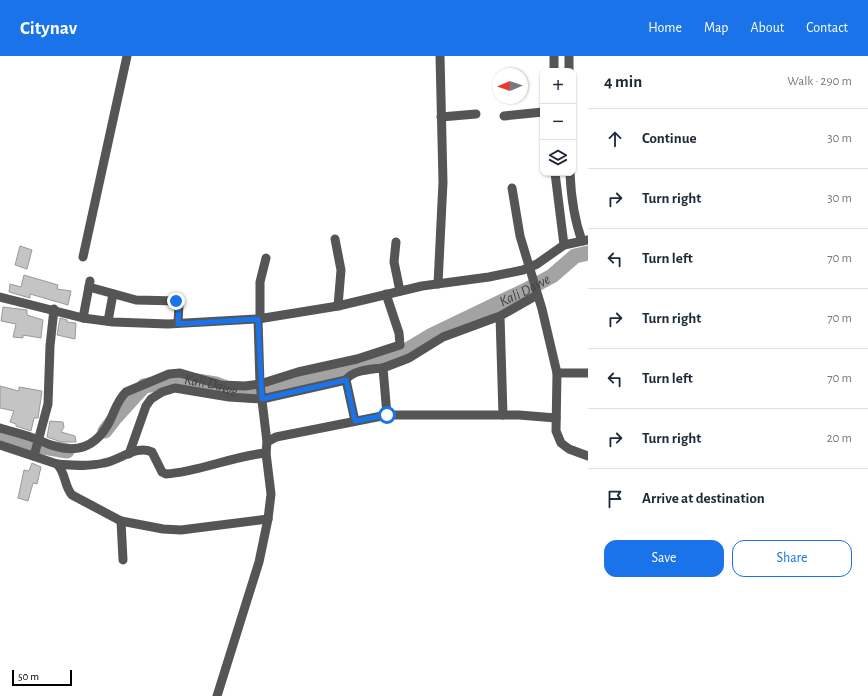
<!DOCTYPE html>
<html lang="en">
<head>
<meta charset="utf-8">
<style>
	:root { --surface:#fff; --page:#f2f2f3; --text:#1f2937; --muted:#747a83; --line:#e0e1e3; --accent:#1a73e8 }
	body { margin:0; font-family:"Alegreya Sans",sans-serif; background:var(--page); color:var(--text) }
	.controls { position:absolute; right:12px; top:12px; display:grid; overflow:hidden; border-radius:8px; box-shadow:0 1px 3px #0004 }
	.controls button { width:36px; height:36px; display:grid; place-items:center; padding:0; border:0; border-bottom:1px solid var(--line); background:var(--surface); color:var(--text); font:20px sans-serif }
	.compass { position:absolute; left:492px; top:12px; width:36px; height:36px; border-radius:50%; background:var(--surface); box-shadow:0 1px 3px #0004; rotate:268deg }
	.scale { position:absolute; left:12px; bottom:10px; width:60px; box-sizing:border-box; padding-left:4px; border:2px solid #000; border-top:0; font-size:11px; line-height:14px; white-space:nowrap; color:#000; -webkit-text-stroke:3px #fff; paint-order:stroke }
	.stop { position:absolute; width:12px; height:12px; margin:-9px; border:3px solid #1a73e8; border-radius:50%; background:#fff }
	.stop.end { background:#1a73e8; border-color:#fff; box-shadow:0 1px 4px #0008 }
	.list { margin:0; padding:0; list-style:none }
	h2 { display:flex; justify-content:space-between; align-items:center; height:52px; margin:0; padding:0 16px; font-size:17px }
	h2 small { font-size:13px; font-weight:400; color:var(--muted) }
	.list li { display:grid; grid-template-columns:26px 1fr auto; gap:12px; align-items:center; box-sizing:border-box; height:60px; padding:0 16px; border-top:1px solid var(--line) }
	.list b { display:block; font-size:15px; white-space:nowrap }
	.list em { font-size:13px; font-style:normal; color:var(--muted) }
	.actions { display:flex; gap:8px; padding:12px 16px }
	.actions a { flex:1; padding:9px 0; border:1px solid var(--accent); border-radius:12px; text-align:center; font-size:14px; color:var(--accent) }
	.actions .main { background:var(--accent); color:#fff }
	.icon { flex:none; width:22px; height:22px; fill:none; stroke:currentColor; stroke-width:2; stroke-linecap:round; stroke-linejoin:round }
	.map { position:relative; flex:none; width:588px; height:640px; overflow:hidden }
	header { display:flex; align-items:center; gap:24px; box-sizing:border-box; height:56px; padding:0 20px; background:var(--accent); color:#fff }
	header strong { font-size:19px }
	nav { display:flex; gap:22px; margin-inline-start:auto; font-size:14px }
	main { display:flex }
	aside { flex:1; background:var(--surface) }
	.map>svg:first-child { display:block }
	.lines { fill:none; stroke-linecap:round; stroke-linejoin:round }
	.river { stroke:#a3a3a3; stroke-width:15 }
	.building { fill:#c4c4c4; stroke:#999 }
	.minor { stroke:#555; stroke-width:9 }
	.route { stroke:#1a73e8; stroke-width:5 }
	.labels { text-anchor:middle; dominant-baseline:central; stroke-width:3; stroke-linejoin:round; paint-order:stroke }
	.water-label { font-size:15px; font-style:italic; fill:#444; stroke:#fff }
</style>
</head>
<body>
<header>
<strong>Citynav</strong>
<nav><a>Home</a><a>Map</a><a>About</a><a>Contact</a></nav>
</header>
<main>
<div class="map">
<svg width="588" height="640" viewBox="0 0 588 640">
	<rect width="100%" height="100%" fill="#fff"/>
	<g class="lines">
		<!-- river -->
		<g class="river">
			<path id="s1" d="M 105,375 L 115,362 L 144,330 L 184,323 L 216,328 L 239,337 L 263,337 L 325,319 L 372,308 L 402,297 L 432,279 L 526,234 L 552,220 L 575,200 L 588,197"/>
			<path d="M 0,379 L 32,389 L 67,395"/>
		</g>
	</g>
	<!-- building -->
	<g class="building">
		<path d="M 20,190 L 32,194 L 27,213 L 15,209 Z"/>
		<path d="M 24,219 L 58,229 L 57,233 L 71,235 L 68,249 L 30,238 L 30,242 L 9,236 L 10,228 L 21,231 Z"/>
		<path d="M 3,251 L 27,254 L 27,259 L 43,264 L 41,282 L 23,279 L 23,282 L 13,281 L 16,268 L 1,265 Z"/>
		<path d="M 60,262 L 67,264 L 67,266 L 76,267 L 75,283 L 57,279 Z"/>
		<path d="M 0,330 L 19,335 L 19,331 L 42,335 L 38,362 L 34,362 L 31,375 L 16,370 L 16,368 L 10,366 L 14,355 L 0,352 Z"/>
		<path d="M 50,365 L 63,366 L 64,371 L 61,376 L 75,380 L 76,386 L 61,386 L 47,381 Z"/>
		<path d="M 32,407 L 41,411 L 37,428 L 33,427 L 28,445 L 18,442 L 24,414 L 29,415 Z"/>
	</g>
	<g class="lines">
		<!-- minor -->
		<g class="minor">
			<path d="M 554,15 L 554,0"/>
			<path d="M 569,15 L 569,0"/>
			<path d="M 504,60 L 543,56"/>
			<path d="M 441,61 L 476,58"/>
			<path d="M 555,117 L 564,189"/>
			<path d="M 570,117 C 571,140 574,163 582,185"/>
			<path d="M 512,132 L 520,180 L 542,253 L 557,317 L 556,375 L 561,387 L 569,393 L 588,400"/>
			<path d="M 335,183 L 341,214 L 338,250"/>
			<path d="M 396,186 L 394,206 L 400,235"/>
			<path d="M 83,201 L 127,0"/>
			<path d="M 438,228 L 443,126 L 440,0"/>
			<path d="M 89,231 L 136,244 L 177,245 L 179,248 L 178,267"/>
			<path d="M 0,241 L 83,262 L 113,266 L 168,268 L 258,263 L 338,250 L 422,230 L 489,221 L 523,214 L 537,208 L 564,189 L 588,184"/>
			<path d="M 83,262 L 90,225"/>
			<path d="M 258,263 L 260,328 L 267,386"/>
			<path d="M 260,263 L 260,226 L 266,202"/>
			<path d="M 108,265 L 113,238"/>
			<path d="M 557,317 L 588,317"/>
			<path d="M 387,359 L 383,312 L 409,302 L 443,281 L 500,260"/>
			<path d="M 503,359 L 500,260 L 537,239"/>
			<path d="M 355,365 L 346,324 C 352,314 372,313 383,312"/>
			<path d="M 0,372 C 13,376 28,379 41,385 C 67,397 91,397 107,370 C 114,359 116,345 126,336 L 169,318 L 180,317 L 221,329 L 245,330 L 260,328 L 298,316 L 357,303 L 400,289 L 399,277 L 386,238"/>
			<path d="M 0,389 L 57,408 C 66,417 64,430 72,439 L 121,465 L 163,473 L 181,474 L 268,463"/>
			<path d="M 129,398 L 146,350 L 151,343 L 162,336 L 175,332 L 229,341 L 262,343 L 346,324"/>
			<path d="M 34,400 L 48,348 L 50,290 L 54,253"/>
			<path d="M 57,408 C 72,409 88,411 104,407 C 118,405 138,388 152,396 L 162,416 L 166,418 C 199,416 232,400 266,397"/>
			<path d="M 121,465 L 123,504"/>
			<path d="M 217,640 L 259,506 L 268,463 L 271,438 L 266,397 L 267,386 L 276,381 L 387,359 L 519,359 L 556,362"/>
		</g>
	</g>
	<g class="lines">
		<!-- route -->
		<path class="route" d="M 176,245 L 179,248 L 178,268 L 258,263 L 262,343 L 346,324 L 355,365 L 387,359"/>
	</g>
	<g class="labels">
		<!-- water labels -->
		<g class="water-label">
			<text stroke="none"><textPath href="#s1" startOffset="464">Kali Dawe</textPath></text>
			<text stroke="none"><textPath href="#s1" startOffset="128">Kali Dawe</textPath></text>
		</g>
	</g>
</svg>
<div class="controls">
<button>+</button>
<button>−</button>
<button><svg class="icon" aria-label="layers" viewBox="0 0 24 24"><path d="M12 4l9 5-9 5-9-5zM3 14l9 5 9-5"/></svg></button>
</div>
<svg class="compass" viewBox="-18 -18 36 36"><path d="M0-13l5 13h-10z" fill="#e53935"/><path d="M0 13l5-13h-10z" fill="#747a83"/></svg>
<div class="scale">50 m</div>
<div class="stop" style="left:387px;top:359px"></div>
<div class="stop end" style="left:176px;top:245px"></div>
</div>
<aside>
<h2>4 min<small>Walk · 290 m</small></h2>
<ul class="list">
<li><svg class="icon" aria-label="ahead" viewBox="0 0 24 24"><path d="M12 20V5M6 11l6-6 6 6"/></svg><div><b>Continue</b></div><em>30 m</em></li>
<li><svg class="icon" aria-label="right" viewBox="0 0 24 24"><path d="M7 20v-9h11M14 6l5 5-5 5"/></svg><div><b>Turn right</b></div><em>30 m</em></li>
<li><svg class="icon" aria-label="left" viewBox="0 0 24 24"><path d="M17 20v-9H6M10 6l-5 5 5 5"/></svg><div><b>Turn left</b></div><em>70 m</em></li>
<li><svg class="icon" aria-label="right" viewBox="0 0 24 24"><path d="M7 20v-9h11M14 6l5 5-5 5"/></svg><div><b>Turn right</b></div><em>70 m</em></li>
<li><svg class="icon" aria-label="left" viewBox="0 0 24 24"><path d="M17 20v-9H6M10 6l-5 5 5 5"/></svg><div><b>Turn left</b></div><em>70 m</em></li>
<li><svg class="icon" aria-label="right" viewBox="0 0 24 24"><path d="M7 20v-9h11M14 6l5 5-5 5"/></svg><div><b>Turn right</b></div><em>20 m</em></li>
<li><svg class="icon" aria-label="arrive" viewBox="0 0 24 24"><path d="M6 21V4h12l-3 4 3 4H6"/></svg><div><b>Arrive at destination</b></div></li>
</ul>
<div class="actions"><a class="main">Save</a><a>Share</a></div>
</aside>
</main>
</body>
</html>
